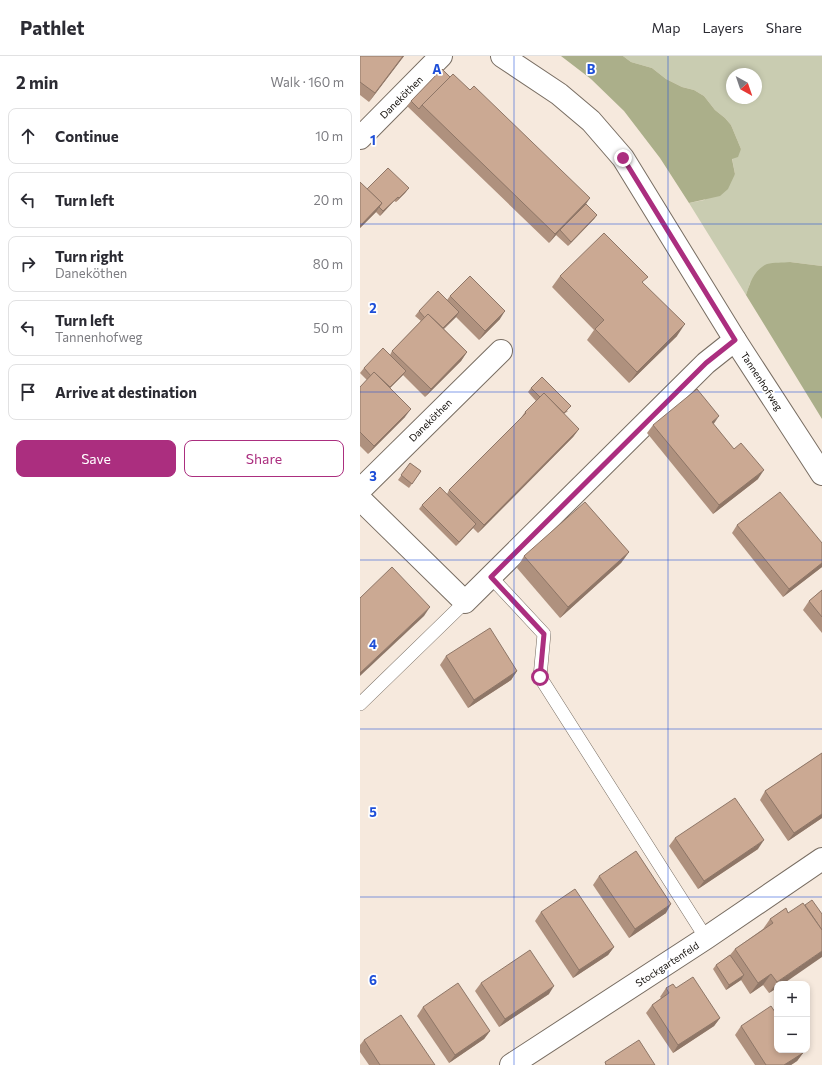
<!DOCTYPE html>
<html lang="en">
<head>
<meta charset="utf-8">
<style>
	:root { --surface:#fff; --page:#f7f7f7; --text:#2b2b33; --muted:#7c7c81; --line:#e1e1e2; --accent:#ab2e7f }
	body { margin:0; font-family:Commissioner,sans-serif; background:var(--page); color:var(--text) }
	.controls { position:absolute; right:12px; bottom:12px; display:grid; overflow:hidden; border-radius:8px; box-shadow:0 2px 6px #0003 }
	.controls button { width:36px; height:36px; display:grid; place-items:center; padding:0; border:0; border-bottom:1px solid var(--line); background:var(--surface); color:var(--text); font:20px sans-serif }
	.compass { position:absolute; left:366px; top:12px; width:36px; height:36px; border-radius:50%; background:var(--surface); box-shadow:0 2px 6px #0003; rotate:140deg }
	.stop { position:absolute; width:12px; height:12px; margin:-9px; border:3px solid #ab2e7f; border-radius:50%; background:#fff }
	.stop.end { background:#ab2e7f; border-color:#fff; box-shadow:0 1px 4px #0008 }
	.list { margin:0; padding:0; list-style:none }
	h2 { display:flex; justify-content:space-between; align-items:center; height:52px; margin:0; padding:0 16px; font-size:17px }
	h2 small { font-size:13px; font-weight:400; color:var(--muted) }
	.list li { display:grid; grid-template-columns:26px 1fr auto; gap:12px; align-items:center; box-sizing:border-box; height:56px; margin:0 8px 8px; padding:0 8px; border:1px solid var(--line); border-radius:8px }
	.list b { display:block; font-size:15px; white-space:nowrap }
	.list p { margin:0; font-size:13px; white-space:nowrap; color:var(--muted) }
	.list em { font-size:13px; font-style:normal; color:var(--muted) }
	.actions { display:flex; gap:8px; padding:12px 16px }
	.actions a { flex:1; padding:9px 0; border:1px solid var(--accent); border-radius:8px; text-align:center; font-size:14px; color:var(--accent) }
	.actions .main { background:var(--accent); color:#fff }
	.icon { flex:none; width:22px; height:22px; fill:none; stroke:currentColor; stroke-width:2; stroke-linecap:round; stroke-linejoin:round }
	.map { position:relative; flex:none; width:462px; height:1009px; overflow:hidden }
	header { display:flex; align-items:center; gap:24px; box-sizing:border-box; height:56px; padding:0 20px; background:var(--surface); border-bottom:1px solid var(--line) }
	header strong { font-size:19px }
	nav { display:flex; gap:22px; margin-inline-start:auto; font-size:14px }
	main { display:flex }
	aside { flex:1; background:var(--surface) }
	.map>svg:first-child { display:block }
	.green { fill:#c9ccb1; fill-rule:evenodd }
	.forest { fill:#abaf8a }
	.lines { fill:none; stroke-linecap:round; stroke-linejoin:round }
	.lane-casing { stroke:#786d62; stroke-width:14 }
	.street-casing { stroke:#786d62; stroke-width:24 }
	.lane { stroke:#fff; stroke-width:13 }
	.street { stroke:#fff; stroke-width:22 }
	.wall { fill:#af917e }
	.shaded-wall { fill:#8e7667 }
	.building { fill:#cba993; stroke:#8e7667 }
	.route { stroke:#ab2e7f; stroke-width:5 }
	.grid { fill:none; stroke:#1d4ed8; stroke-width:1; stroke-opacity:0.55 }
	.labels { text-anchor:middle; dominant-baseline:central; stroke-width:3.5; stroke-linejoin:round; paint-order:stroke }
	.street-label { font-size:10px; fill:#120e0a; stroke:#fff }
	.grid-label { font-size:13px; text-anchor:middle; font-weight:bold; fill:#1d4ed8; stroke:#fff; stroke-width:3.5; stroke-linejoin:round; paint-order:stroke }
</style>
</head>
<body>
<header>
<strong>Pathlet</strong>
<nav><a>Map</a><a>Layers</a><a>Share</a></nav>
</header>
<main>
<aside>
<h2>2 min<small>Walk · 160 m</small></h2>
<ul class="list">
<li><svg class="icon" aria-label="ahead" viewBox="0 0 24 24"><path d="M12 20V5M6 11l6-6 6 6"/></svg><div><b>Continue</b></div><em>10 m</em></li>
<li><svg class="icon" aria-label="left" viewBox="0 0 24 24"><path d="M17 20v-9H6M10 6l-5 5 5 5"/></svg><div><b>Turn left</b></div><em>20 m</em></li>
<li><svg class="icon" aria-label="right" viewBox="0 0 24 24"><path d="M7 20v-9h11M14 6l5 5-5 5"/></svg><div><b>Turn right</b><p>Daneköthen</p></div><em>80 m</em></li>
<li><svg class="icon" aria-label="left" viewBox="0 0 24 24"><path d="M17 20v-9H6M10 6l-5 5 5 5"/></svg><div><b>Turn left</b><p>Tannenhofweg</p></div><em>50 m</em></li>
<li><svg class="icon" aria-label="arrive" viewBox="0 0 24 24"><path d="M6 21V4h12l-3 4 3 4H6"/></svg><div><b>Arrive at destination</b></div></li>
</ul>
<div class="actions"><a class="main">Save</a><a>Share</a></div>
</aside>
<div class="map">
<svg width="462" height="1009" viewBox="0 0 462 1009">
	<rect width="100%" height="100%" fill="#f6e9dd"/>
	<!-- green -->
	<path class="green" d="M 263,0 L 462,0 L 462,210 L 430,206 L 390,227 L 386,239 L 329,147 L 344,144 L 375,118 L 372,102 L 381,93 L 371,69 L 365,62 L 355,54 L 344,40 L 334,34 L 322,31 L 306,23 L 292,12 L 271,6 ZM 372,18 L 396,18 L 396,42 L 372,42 Z"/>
	<!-- forest -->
	<g class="forest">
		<path d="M 201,0 L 263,0 L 271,6 L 292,12 L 306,23 L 322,31 L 334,34 L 344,40 L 355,54 L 365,62 L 371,69 L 381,93 L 378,101 L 372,103 L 375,118 L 368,133 L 360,140 L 329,147 L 300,102 L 264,55 L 231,23 Z"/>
		<path d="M 430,206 L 462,210 L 462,363 L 386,239 C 390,227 394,214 407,208 C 414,206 423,207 430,206 Z"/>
	</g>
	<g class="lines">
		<defs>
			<g id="lane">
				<path d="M 131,521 L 184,578 L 180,621 L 346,882"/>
				<path d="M 0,648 L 105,546"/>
			</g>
			<g id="street">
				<path d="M 142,0 L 199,38 L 231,65 L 263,102 L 375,284 L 462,418"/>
				<path d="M 0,82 L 81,0"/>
				<path d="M 0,434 L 141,295"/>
				<path d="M 0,443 L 105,546 L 346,307 L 375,284"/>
				<path d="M 151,1009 L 346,882 L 462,803"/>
			</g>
		</defs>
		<!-- lane casing -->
		<use href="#lane" class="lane-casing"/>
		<!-- street casing -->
		<use href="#street" class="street-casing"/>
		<!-- lane -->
		<use href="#lane" class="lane"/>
		<!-- street -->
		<use href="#street" class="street"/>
	</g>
	<!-- wall -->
	<g class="wall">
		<path d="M 0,0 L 44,0 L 9,46 L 0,39 Z"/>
		<path d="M 82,13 L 237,159 L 234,163 L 208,190 L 196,179 L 189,187 L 47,50 L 51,45 Z"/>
		<path d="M 0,126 L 7,133 L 49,132 L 45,137 L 36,146 L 34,145 L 20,160 L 16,156 L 0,172 Z"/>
		<path d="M 200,220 L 283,227 L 317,280 L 269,327 L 227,284 L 234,274 L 192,231 Z"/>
		<path d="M 90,240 L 140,263 L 119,284 L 96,261 L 84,273 L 107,296 L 101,305 L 65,341 L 43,319 L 30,332 L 45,361 L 8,398 L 0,390 L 0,331 L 7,324 L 0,317 L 4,312 L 30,299 L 32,295 L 61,265 L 55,260 L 59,255 L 87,244 Z"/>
		<path d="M 171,332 L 208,355 L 204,358 L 219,373 L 213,381 L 118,477 L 113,472 L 96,490 L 59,453 L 62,449 L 87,438 L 89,434 L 160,363 L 165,356 L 176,345 L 168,336 Z"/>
		<path d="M 353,368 L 398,423 L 353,458 L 287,377 L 293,369 Z"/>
		<path d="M 50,407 L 61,415 L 49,432 L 38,424 Z"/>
		<path d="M 377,469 L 462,487 L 462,511 L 423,541 L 372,477 Z"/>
		<path d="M 269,496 L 261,507 L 200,562 L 157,512 L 164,500 Z"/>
		<path d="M 462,534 L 462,577 L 443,554 L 449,545 Z"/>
		<path d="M 86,600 L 157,615 L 151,624 L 108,652 L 80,609 Z"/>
		<path d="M 462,697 L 462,762 L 428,785 L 400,744 L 405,735 Z"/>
		<path d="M 315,782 L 398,793 L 338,833 L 309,790 Z"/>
		<path d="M 239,820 L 306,857 L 269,882 L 233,829 Z"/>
		<path d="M 426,852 L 417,932 L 409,937 L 403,929 L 390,938 L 381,924 L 366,934 L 353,913 L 356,909 L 370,899 L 375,893 L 403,873 L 410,863 Z"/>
		<path d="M 181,856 L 254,891 L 248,899 L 213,922 L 175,865 Z"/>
		<path d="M 121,927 L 189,938 L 139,971 L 115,935 Z"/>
		<path d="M 306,932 L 316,932 L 360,962 L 354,970 L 313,997 L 286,957 L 292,949 L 301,942 L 300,941 Z"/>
		<path d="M 63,951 L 130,975 L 124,983 L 89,1007 L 57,960 Z"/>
		<path d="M 381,970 L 443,997 L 437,1005 L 431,1009 L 395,1009 L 375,979 Z"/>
		<path d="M 4,984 L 75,1009 L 9,1009 L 0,996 L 0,989 Z"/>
	</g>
	<!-- shaded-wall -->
	<g class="shaded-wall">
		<path d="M 43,0 L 44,0 L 9,46 L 15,37 Z"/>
		<path d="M 49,132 L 45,137 L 36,146 L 39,142 Z"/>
		<path d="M 38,141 L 34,145 L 20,160 L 23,155 Z"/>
		<path d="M 230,142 L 224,151 L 200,174 L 196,179 L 189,187 L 195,178 Z"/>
		<path d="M 22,147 L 16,156 L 0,172 L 0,170 Z"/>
		<path d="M 237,159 L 234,163 L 208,190 L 211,186 Z"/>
		<path d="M 145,255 L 140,263 L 119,284 L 125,275 Z"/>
		<path d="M 99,256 L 96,261 L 76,280 L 80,276 Z"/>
		<path d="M 325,268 L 317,280 L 269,327 L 277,316 Z"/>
		<path d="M 107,296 L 101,305 L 65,341 L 71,333 Z"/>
		<path d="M 46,315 L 43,319 L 23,339 L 26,335 Z"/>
		<path d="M 51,353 L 45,361 L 8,398 L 14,390 Z"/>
		<path d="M 359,360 L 353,369 L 352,366 Z"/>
		<path d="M 219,373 L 213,381 L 118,477 L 124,469 Z"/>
		<path d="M 404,414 L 398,423 L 353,458 L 359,449 Z"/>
		<path d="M 116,468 L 113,472 L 96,490 L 99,486 Z"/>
		<path d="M 269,496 L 261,507 L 200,562 L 208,551 Z"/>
		<path d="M 462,507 L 462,511 L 423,541 L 429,533 Z"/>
		<path d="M 70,551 L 64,560 L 0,620 L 0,617 Z"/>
		<path d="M 157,615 L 151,624 L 108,652 L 114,644 Z"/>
		<path d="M 462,758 L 462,762 L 428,785 L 434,777 Z"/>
		<path d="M 404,784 L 398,793 L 338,833 L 344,825 Z"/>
		<path d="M 311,848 L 306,857 L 269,882 L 275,873 Z"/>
		<path d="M 254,891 L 248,899 L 213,922 L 219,914 Z"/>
		<path d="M 462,895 L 462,901 L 423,928 L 417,928 L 417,932 L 409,937 L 417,926 Z"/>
		<path d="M 411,918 L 403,929 L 390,938 L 398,927 Z"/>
		<path d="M 384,919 L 381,924 L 366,934 L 369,929 Z"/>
		<path d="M 194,930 L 189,938 L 139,971 L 145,963 Z"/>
		<path d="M 360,962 L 354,970 L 313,997 L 318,989 Z"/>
		<path d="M 130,975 L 124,983 L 89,1007 L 95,999 Z"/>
		<path d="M 443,997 L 437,1005 L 431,1009 L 424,1009 Z"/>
	</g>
	<!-- building -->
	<g class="building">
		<path d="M 0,0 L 43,0 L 15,37 L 0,26 Z"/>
		<path d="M 82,13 L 90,21 L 62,49 L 59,53 L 51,45 Z"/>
		<path d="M 93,18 L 110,34 L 114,30 L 230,142 L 195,178 L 62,49 Z"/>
		<path d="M 28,112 L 49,132 L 39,142 L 38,141 L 23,155 L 19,151 L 22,147 L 7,133 Z"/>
		<path d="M 0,126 L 22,147 L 0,170 Z"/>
		<path d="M 226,148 L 237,159 L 211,186 L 200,174 Z"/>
		<path d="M 244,177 L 288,221 L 282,226 L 325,268 L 277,316 L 235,273 L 244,264 L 200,220 Z"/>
		<path d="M 110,220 L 145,255 L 125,275 L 90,240 Z"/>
		<path d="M 78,235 L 99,256 L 83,272 L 68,258 L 65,262 L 59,255 Z"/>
		<path d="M 68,258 L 107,296 L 71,333 L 32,295 Z"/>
		<path d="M 23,292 L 46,315 L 30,331 L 14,316 L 11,320 L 4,312 Z"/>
		<path d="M 14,316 L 51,353 L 14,390 L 0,376 L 0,331 Z"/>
		<path d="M 182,321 L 211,350 L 204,357 L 184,337 L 180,341 L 171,332 Z"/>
		<path d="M 337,333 L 359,360 L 352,366 L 374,393 L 381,387 L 404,414 L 359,449 L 293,369 Z"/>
		<path d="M 184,337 L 219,373 L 124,469 L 89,434 L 166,357 L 165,356 Z"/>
		<path d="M 50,407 L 61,415 L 52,428 L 41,419 Z"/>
		<path d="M 80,431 L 116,468 L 99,486 L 62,449 Z"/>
		<path d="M 420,436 L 462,487 L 462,507 L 429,533 L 377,469 Z"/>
		<path d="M 225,446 L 269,496 L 208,551 L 164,500 Z"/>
		<path d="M 32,511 L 70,551 L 0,617 L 0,542 Z"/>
		<path d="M 462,534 L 462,561 L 449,545 Z"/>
		<path d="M 130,572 L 157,615 L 114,644 L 86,600 Z"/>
		<path d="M 462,697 L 462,758 L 434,777 L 405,735 Z"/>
		<path d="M 375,742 L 404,784 L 344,825 L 315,782 Z"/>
		<path d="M 276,795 L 311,848 L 275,873 L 239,820 Z"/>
		<path d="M 215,833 L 254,891 L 219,914 L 181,856 Z"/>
		<path d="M 452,844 L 462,858 L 462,874 L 445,849 Z"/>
		<path d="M 443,847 L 462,874 L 462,895 L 417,926 L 411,918 L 398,927 L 375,893 L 413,867 L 410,863 L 426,852 L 428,857 Z"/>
		<path d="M 170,894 L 194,930 L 145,963 L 121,927 Z"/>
		<path d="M 370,899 L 384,919 L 369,929 L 356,909 Z"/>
		<path d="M 333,921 L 360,962 L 318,989 L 292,949 L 309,937 L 306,932 L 313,928 L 316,932 Z"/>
		<path d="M 98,927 L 130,975 L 95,999 L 63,951 Z"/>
		<path d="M 411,950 L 417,959 L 417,994 L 441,994 L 443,997 L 424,1009 L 406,1009 L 381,970 Z"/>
		<path d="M 41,959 L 75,1009 L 20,1009 L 4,984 Z"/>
		<path d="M 279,984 L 295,1009 L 246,1009 L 245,1006 Z"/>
	</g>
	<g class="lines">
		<!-- route -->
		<path class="route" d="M 180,621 L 184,578 L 131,521 L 346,307 L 375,284 L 263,102"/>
	</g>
	<!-- grid -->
	<path class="grid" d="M 154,0 L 154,1009M 308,0 L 308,1009M 0,168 L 462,168M 0,336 L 462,336M 0,504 L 462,504M 0,673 L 462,673M 0,841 L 462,841"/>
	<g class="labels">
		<!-- street labels -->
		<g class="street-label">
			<text transform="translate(41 41) rotate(-45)">Daneköthen</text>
			<text transform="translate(402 325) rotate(57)">Tannenhofweg</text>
			<text transform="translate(70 364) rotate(-45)">Daneköthen</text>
			<text transform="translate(307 908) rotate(-33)">Stockgartenfeld</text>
		</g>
	</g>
	<g class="grid-label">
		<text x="77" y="18">A</text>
		<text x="231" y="18">B</text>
		<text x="13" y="89">1</text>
		<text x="13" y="257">2</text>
		<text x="13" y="425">3</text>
		<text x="13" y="593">4</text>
		<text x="13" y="761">5</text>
		<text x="13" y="929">6</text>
	</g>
</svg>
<div class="controls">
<button>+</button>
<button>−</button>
</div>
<svg class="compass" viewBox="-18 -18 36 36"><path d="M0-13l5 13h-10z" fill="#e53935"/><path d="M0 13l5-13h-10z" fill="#7c7c81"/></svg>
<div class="stop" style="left:180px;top:621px"></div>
<div class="stop end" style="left:263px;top:102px"></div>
</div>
</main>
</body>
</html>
